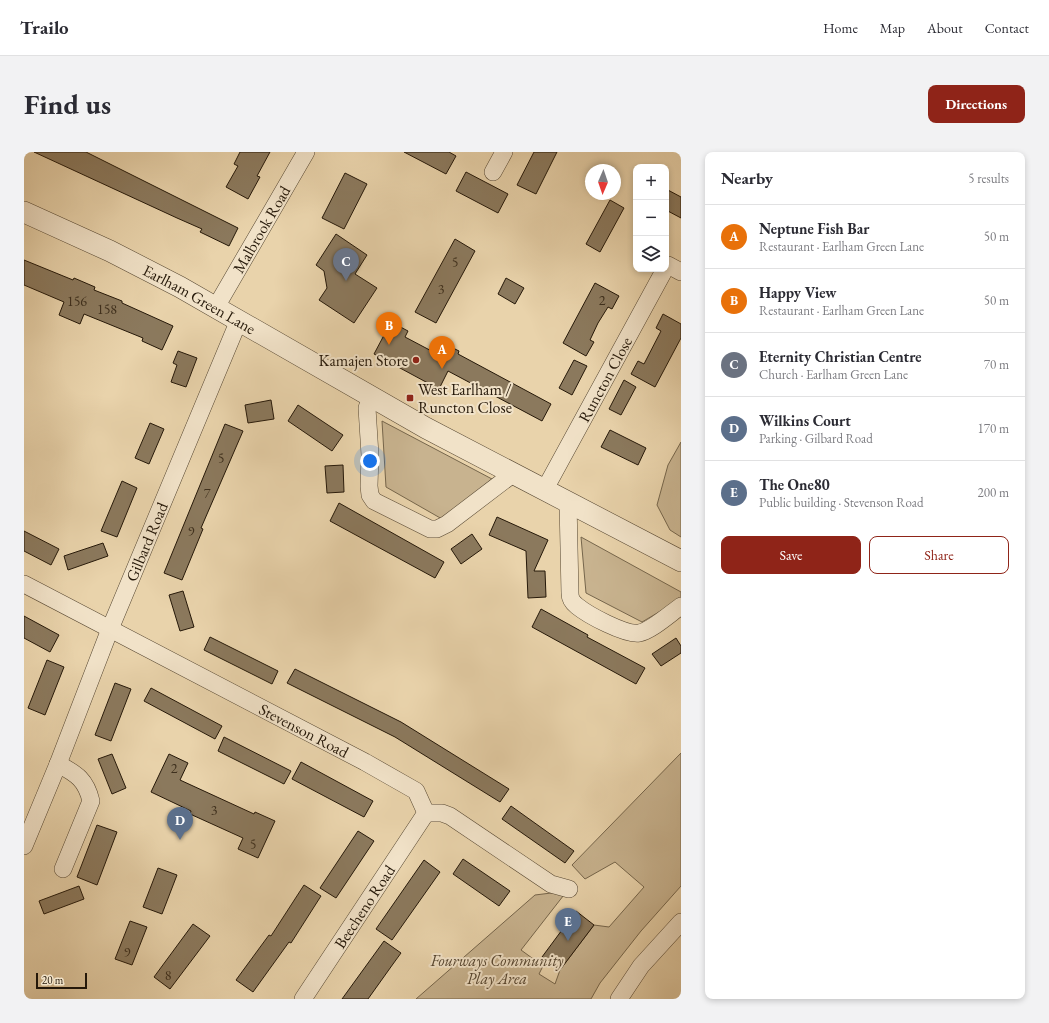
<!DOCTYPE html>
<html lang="en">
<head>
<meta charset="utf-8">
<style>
	:root { --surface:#fff; --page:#f2f2f3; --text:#2b2b33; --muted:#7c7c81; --line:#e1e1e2; --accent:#8f2418 }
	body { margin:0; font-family:"EB Garamond",serif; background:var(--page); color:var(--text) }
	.controls { position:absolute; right:12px; top:12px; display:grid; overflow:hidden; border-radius:8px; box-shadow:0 2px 6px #0003 }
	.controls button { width:36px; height:36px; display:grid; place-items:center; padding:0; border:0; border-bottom:1px solid var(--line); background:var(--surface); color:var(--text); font:20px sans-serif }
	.compass { position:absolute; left:561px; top:12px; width:36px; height:36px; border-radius:50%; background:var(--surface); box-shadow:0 2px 6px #0003; rotate:182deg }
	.scale { position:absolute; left:12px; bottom:10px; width:51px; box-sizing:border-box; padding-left:4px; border:2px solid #251809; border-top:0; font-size:11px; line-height:14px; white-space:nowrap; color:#251809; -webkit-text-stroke:3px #f1e2c8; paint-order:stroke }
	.you { position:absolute; left:346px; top:309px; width:14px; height:14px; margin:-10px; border:3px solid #fff; border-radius:50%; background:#1a73e8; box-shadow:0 0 0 6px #1a73e833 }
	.badge { display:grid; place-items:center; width:26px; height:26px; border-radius:50%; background:var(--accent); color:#fff; font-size:13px; font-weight:700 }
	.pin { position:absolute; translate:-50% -33px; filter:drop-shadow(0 1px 2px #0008) }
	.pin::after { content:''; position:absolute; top:21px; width:14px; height:12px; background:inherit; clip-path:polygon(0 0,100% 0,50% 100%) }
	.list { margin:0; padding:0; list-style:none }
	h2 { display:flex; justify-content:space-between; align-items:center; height:52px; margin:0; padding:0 16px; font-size:17px }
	h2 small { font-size:13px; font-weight:400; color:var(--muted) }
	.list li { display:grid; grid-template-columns:26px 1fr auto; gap:12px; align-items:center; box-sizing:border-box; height:64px; padding:0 16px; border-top:1px solid var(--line) }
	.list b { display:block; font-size:15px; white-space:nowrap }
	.list p { margin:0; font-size:13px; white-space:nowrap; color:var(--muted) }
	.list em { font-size:13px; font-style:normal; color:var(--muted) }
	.actions { display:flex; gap:8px; padding:12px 16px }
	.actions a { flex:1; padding:9px 0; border:1px solid var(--accent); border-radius:8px; text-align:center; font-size:14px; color:var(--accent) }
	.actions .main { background:var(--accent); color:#fff }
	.icon { flex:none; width:22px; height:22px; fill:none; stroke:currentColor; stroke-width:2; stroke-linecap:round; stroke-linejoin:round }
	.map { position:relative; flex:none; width:657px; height:847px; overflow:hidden; border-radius:8px }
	header { display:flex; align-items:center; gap:24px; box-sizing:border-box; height:56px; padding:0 20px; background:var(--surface); border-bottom:1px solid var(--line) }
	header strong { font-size:19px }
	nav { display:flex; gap:22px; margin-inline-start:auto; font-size:14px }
	.intro { display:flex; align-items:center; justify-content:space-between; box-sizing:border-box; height:96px; padding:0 24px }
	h1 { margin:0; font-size:28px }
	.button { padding:10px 18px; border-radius:8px; background:var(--accent); color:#fff; font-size:14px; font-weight:700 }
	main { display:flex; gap:24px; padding:0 24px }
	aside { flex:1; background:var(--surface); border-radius:8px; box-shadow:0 2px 6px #0003 }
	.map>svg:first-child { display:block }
	.green { fill:#c8b38f; stroke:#76664c }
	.building { fill:#8b795d; stroke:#251809 }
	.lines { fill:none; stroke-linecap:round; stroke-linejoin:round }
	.minor-casing { stroke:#564732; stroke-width:18 }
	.tertiary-casing { stroke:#564732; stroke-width:22 }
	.minor { stroke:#f1e2c8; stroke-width:17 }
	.tertiary { stroke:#f1e2c8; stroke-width:21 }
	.poi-dot { fill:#8f2418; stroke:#f1e2c8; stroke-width:1.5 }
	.labels { text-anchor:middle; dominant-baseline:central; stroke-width:4; stroke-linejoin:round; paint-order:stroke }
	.number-label { font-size:14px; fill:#3e301e }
	.street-label { font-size:16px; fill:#251809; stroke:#f1e2c8 }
	.poi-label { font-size:16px; fill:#251809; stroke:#f1e2c8; text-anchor:end }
	.park-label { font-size:16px; font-style:italic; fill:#564631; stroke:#f1e2c8 }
</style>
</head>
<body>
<header>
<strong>Trailo</strong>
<nav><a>Home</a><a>Map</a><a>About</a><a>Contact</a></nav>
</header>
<div class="intro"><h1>Find us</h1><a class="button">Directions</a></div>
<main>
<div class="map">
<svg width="657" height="847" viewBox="0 0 657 847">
	<rect width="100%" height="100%" fill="#e9d3ab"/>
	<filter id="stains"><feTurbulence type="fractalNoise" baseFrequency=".005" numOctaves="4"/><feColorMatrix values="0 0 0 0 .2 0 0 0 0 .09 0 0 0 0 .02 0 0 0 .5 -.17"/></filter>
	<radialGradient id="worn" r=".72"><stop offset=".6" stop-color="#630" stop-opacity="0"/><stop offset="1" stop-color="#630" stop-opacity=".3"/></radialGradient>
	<!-- green -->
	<g class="green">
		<path d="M 358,269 L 468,327 L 418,367 L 362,335 Z"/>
		<path d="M 657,290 L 657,385 L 646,378 L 633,353 L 644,313 Z"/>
		<path d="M 557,385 L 657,440 L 657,447 L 618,470 L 562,441 Z"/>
		<path d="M 657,601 L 657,734 L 617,779 L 576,831 L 567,847 L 392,847 L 511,743 L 543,739 L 497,798 L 519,814 L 515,822 L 531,832 L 536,818 L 570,773 L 585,775 L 620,735 L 591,710 L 561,727 L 548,713 Z"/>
	</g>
	<!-- building -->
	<g class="building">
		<path d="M 10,0 L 62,0 L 214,76 L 205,94 L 176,80 L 178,77 L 153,66 Z"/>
		<path d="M 216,0 L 246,0 L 233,24 L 236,25 L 224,47 L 202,35 L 214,14 L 210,12 Z"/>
		<path d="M 380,0 L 425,0 L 432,4 L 422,22 Z"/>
		<path d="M 510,0 L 533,0 L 512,42 L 493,33 Z"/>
		<path d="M 442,20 L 484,42 L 474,61 L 432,39 Z"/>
		<path d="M 321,21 L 343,32 L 320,77 L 298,66 Z"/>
		<path d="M 642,37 L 657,45 L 657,66 L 642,58 Z"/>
		<path d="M 586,48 L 600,56 L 576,100 L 562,92 Z"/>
		<path d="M 312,82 L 343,103 L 331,122 L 353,136 L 330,171 L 295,148 L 303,136 L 300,119 L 292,113 Z"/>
		<path d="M 431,87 L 451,99 L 412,171 L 391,160 Z"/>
		<path d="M 0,108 L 49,128 L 50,126 L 71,135 L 70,138 L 98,149 L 98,151 L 149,174 L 138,198 L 118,189 L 119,186 L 60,162 L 56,172 L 35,163 L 40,150 L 0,133 Z"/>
		<path d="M 482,126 L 500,136 L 491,152 L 474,142 Z"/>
		<path d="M 571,131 L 595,144 L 588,157 L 584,155 L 574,171 L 566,188 L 570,190 L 562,204 L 539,191 Z"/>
		<path d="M 639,162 L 657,172 L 657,186 L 631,235 L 607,222 L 614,209 L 620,212 L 637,179 L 632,176 Z"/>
		<path d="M 367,170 L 384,179 L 381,185 L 417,204 L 423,193 L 435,199 L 434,202 L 527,252 L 518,269 L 424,219 L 415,237 L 350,202 Z"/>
		<path d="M 154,199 L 173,206 L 162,235 L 147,230 L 153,213 L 149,211 Z"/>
		<path d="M 550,208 L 563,214 L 548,243 L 535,236 Z"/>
		<path d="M 600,228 L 612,235 L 597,263 L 585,257 Z"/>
		<path d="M 247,248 L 250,267 L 224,271 L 221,253 Z"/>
		<path d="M 274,253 L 319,283 L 308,299 L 264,269 Z"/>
		<path d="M 126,271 L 140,277 L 125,312 L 111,306 Z"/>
		<path d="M 201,272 L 219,279 L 177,376 L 179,377 L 158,428 L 140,421 Z"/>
		<path d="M 586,278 L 622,296 L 614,313 L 577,295 Z"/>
		<path d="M 319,313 L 320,340 L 303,341 L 301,314 Z"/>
		<path d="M 98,329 L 113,336 L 93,385 L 77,379 Z"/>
		<path d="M 315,351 L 420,410 L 411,426 L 306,369 Z"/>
		<path d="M 473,365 L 524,388 L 510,419 L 521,419 L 522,445 L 504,446 L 502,399 L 465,383 Z"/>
		<path d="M 0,379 L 35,397 L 27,413 L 0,399 Z"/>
		<path d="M 448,382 L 458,397 L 437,412 L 427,397 Z"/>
		<path d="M 79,391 L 84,404 L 44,418 L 40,404 Z"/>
		<path d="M 159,439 L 170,475 L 156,479 L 145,443 Z"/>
		<path d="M 517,457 L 564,483 L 563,485 L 621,516 L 612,532 L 508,475 Z"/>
		<path d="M 0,464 L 35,483 L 26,500 L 0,486 Z"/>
		<path d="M 186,485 L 254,519 L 248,532 L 180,498 Z"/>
		<path d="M 652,486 L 657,494 L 657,501 L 637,514 L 628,502 Z"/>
		<path d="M 23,508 L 40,515 L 21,563 L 4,556 Z"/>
		<path d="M 271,517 L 377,570 L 485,637 L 476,650 L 371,585 L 263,531 Z"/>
		<path d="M 91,531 L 107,537 L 87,589 L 71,583 Z"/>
		<path d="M 127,536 L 198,574 L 191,587 L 120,549 Z"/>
		<path d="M 200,585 L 267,619 L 260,632 L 194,599 Z"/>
		<path d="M 88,602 L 102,636 L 88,642 L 74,607 Z"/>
		<path d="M 145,602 L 164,611 L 156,628 L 230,662 L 231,660 L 251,669 L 234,706 L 214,697 L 219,686 L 166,662 L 167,659 L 127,640 Z"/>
		<path d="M 277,610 L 349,649 L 340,665 L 268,627 Z"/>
		<path d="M 487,654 L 550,699 L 541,711 L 478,667 Z"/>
		<path d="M 73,673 L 93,680 L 73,733 L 53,725 Z"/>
		<path d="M 334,679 L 350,689 L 312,746 L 296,736 Z"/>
		<path d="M 439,707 L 486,739 L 475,754 L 429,722 Z"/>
		<path d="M 400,708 L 416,720 L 368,788 L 352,777 Z"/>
		<path d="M 134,716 L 153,723 L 138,762 L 119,755 Z"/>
		<path d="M 280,733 L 297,744 L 267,791 L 265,790 L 229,840 L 212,828 L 245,783 L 247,784 Z"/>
		<path d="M 55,734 L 60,747 L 20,762 L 15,749 Z"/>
		<path d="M 552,759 L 570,773 L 536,818 L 518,805 Z"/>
		<path d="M 106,769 L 123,775 L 108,813 L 91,807 Z"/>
		<path d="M 169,772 L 186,784 L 146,837 L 130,825 Z"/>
		<path d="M 360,789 L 377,801 L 369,812 L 344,847 L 318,847 Z"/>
	</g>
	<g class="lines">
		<defs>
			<g id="minor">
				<path d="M 469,20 L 480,0"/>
				<path d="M 644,113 L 657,120"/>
				<path id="s1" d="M 192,155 L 282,0"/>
				<path d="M 347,245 L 343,256 L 346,303 L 345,334 L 346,343 L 350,349 L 406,377 L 413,377 L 423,372 L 490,321"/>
				<path id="s2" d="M 521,337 L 641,117"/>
				<path d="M 544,350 L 546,441 C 546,447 548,450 553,454 C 564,463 601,483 615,481 C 627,479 647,461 657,454"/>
				<path id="s3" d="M 0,432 L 341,610 L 392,639 L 402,661 L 418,661 L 426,664 L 527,732 L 545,737"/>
				<path d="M 34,612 C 53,622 62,628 67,649 L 39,717"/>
				<path id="s4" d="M 0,694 L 34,612 L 86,477 L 215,168"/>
				<path id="s5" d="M 279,847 L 402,661"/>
				<path d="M 595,847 L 617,814 L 657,770"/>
			</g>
			<g id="tertiary">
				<path id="s6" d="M 0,60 L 86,99 L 156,135 L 402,276 L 657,409"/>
			</g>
		</defs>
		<!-- minor casing -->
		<use href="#minor" class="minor-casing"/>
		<!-- tertiary casing -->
		<use href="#tertiary" class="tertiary-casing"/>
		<!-- minor -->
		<use href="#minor" class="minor"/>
		<!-- tertiary -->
		<use href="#tertiary" class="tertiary"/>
	</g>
	<!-- markers -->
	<g class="poi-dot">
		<circle cx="392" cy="208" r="4"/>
		<rect x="382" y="242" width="8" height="8" rx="2"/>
	</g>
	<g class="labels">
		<!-- number labels -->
		<g class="number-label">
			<text x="431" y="110">5</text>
			<text x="417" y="137">3</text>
			<text x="578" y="148">2</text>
			<text x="53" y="149">156</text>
			<text x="83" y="157">158</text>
			<text x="197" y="306">5</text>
			<text x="183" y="341">7</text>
			<text x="167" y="379">9</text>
			<text x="150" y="616">2</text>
			<text x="190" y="658">3</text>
			<text x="229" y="692">5</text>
			<text x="103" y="800">9</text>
			<text x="144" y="823">8</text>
		</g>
		<!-- street labels -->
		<g class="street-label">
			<text stroke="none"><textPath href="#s1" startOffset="90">Malbrook Road</textPath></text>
			<text stroke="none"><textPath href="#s6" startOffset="196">Earlham Green Lane</textPath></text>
			<text stroke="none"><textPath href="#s2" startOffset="125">Runcton Close</textPath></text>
			<text stroke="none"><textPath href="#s4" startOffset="328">Gilbard Road</textPath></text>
			<text stroke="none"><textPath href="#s3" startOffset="316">Stevenson Road</textPath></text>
			<text stroke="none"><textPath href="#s5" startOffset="111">Beecheno Road</textPath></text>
		</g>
		<!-- poi labels -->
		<g class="poi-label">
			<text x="384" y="208">Kamajen Store</text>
			<text x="394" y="237" text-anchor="start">West Earlham /<tspan x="394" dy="18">Runcton Close</tspan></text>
		</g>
		<!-- park labels -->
		<g class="park-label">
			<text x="473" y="808">Fourways Community<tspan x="473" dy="18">Play Area</tspan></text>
		</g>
	</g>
	<rect width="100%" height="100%" filter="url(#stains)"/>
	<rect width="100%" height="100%" fill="url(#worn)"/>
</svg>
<div class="controls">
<button>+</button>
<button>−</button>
<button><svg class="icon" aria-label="layers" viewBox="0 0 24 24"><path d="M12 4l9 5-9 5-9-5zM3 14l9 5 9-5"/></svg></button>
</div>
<svg class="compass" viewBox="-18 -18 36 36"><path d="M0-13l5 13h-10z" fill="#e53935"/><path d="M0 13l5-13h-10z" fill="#7c7c81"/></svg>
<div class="scale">20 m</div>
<div class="you"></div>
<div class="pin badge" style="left:418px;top:217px;background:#e8710a">A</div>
<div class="pin badge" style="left:365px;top:193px;background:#e8710a">B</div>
<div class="pin badge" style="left:322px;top:129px;background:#6b7280">C</div>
<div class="pin badge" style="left:156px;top:688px;background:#5c6f8a">D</div>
<div class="pin badge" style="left:544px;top:789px;background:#5c6f8a">E</div>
</div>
<aside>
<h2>Nearby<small>5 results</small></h2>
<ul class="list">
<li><span class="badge" style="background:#e8710a">A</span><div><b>Neptune Fish Bar</b><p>Restaurant · Earlham Green Lane</p></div><em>50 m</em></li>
<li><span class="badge" style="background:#e8710a">B</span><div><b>Happy View</b><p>Restaurant · Earlham Green Lane</p></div><em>50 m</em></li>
<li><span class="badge" style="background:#6b7280">C</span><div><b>Eternity Christian Centre</b><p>Church · Earlham Green Lane</p></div><em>70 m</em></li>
<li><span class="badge" style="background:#5c6f8a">D</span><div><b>Wilkins Court</b><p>Parking · Gilbard Road</p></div><em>170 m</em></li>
<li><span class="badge" style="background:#5c6f8a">E</span><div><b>The One80</b><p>Public building · Stevenson Road</p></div><em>200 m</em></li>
</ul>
<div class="actions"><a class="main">Save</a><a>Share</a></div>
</aside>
</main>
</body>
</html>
